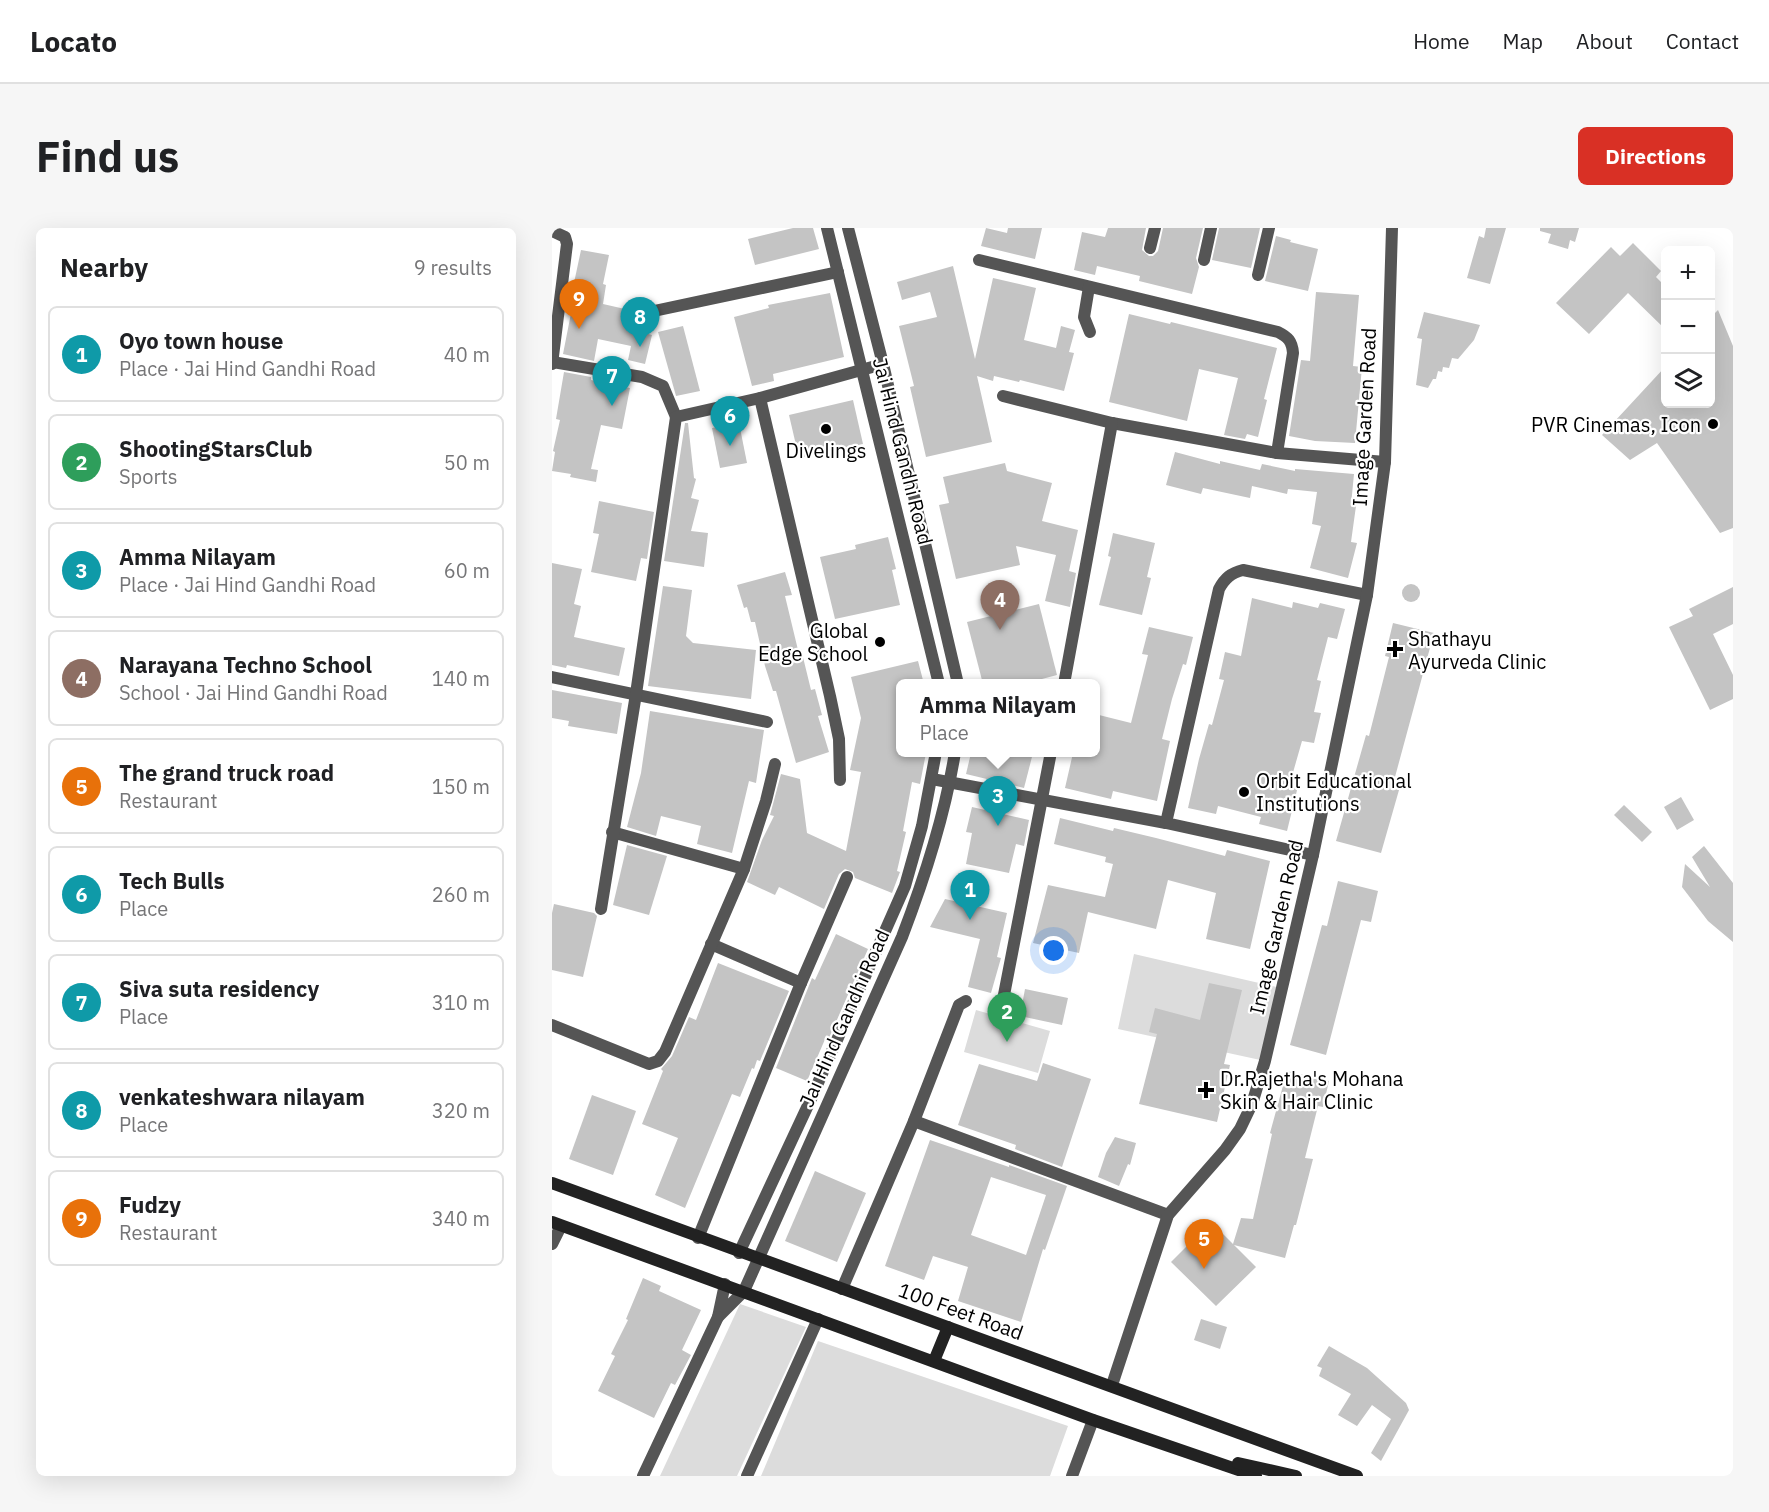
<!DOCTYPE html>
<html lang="en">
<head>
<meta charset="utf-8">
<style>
	:root { --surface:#fff; --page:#f6f6f6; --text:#202124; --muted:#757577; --line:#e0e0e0; --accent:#d93025 }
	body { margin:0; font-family:"IBM Plex Sans",sans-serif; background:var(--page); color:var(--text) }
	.controls { position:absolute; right:18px; top:18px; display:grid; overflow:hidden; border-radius:9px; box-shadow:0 6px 24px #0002 }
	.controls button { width:54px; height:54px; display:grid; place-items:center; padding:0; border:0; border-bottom:2px solid var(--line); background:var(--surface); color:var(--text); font:30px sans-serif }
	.you { position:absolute; left:502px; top:723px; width:21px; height:21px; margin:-15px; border:4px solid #fff; border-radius:50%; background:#1a73e8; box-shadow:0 0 0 9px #1a73e833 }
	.badge { display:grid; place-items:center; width:39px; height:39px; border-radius:50%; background:var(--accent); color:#fff; font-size:20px; font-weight:700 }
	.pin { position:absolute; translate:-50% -50px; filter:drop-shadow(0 2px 3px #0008) }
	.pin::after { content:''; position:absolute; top:32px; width:21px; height:18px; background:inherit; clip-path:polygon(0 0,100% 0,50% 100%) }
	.popup { position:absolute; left:344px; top:451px; width:204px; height:78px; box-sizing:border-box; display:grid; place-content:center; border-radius:9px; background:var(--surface); filter:drop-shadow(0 2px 4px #0005); font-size:20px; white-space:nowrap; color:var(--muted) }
	.popup b { font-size:22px; color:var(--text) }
	.popup::after { content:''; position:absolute; left:50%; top:100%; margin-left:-12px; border:12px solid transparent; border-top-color:var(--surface) }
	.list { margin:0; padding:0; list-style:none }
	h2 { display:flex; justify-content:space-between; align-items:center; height:78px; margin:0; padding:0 24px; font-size:26px }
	h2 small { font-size:20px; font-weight:400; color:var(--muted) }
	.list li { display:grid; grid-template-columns:39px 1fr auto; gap:18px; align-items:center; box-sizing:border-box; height:96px; margin:0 12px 12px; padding:0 12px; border:2px solid var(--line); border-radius:9px }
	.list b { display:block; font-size:22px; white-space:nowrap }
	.list p { margin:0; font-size:20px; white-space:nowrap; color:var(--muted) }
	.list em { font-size:20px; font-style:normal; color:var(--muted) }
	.icon { flex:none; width:33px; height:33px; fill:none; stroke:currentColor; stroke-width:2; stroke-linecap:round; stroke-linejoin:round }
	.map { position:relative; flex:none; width:1181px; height:1248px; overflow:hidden; border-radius:9px }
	header { display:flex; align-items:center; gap:36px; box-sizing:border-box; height:84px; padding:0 30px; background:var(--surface); border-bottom:2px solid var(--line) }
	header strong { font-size:28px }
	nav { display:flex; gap:33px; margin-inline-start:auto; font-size:21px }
	.intro { display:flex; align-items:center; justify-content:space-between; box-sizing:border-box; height:144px; padding:0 36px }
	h1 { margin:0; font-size:42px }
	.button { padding:15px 27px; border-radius:9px; background:var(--accent); color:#fff; font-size:21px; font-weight:700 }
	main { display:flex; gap:36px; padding:0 36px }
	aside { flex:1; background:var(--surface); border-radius:9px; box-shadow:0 6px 24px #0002 }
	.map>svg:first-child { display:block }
	.green { fill:#dcdcdc }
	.building { fill:#c4c4c4; fill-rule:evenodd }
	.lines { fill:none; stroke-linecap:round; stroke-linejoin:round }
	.minor { stroke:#555; stroke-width:12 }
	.tertiary { stroke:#555; stroke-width:12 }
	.secondary { stroke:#222; stroke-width:12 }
	.poi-dot { fill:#000; stroke:#fff; stroke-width:2 }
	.labels { text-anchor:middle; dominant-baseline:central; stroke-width:4.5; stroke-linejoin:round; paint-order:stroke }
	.street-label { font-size:20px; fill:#000; stroke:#fff }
	.poi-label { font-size:20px; fill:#000; stroke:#fff; text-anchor:start }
</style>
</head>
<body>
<header>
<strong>Locato</strong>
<nav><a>Home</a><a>Map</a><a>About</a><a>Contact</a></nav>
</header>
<div class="intro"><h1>Find us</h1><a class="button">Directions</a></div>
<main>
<aside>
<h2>Nearby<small>9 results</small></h2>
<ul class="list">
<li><span class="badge" style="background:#0f9aa8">1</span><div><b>Oyo town house</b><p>Place · Jai Hind Gandhi Road</p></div><em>40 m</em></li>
<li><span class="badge" style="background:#2e9e5b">2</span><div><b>ShootingStarsClub</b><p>Sports</p></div><em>50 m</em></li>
<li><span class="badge" style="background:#0f9aa8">3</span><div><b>Amma Nilayam</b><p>Place · Jai Hind Gandhi Road</p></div><em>60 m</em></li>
<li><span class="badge" style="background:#8d6e63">4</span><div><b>Narayana Techno School</b><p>School · Jai Hind Gandhi Road</p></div><em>140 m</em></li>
<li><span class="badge" style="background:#e8710a">5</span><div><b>The grand truck road</b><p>Restaurant</p></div><em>150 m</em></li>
<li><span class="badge" style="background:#0f9aa8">6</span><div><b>Tech Bulls</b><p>Place</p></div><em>260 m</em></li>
<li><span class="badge" style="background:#0f9aa8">7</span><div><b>Siva suta residency</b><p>Place</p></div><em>310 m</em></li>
<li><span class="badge" style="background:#0f9aa8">8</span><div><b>venkateshwara nilayam</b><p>Place</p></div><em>320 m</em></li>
<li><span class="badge" style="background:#e8710a">9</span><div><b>Fudzy</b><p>Restaurant</p></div><em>340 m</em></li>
</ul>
</aside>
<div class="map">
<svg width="1181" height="1248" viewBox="0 0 1181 1248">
	<rect width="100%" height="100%" fill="#fff"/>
	<!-- green -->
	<g class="green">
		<path d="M 582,726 L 729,760 L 713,833 L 566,801 Z"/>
		<path d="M 424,782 L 498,803 L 486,845 L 412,824 Z"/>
		<path d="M 188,1076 L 254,1099 L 185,1248 L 108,1248 Z"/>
		<path d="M 266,1113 L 516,1198 L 498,1248 L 209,1248 Z"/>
	</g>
	<!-- building -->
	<g class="building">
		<path d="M 241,0 L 261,0 L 267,21 L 203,37 L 196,11 Z"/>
		<path d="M 434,0 L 455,5 L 456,0 L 490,0 L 483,31 L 429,18 Z"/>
		<path d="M 556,0 L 594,0 L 590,22 L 597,28 L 601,28 L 606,23 L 611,0 L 651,0 L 644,30 L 647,39 L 640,66 L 587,53 L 588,48 L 545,38 L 543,47 L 522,42 L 530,4 L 553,9 Z"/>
		<path d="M 667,0 L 708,0 L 699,40 L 660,32 Z"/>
		<path d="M 934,0 L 954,0 L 938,56 L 915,50 L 927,8 L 932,10 Z"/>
		<path d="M 988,0 L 1027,0 L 1023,14 L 1018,12 L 1016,21 L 996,15 L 999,6 L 988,3 Z"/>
		<path d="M 724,8 L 739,12 L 738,14 L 766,21 L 756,63 L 713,53 Z"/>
		<path d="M 1081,15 L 1109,43 L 1104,49 L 1113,58 L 1113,101 L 1076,65 L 1037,106 L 1004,75 L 1059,19 L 1068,28 Z"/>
		<path d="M 29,22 L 57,27 L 51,56 L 54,57 L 51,76 L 86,84 L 82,102 L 100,107 L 93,136 L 76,132 L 79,118 L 46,111 L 42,133 L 11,126 L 22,70 L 19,69 Z"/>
		<path d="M 401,38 L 423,131 L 441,50 L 484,60 L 472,112 L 504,120 L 509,98 L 523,102 L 517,124 L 522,125 L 512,163 L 468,152 L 467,154 L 442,148 L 441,153 L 425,148 L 440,214 L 374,229 L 358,159 L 362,158 L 347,98 L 385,89 L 378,64 L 350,72 L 345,54 Z"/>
		<path d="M 764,64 L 807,67 L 801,138 L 810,139 L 803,215 L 763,213 L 737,208 L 749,132 L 758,133 Z"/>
		<path d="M 278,65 L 292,129 L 221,146 L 222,153 L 200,158 L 182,89 L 217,80 L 216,77 Z"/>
		<path d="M 1166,82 L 1181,118 L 1181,300 L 1168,305 L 1105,215 L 1078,232 L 1050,207 L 1113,139 L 1113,176 L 1158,176 L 1158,90 Z"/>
		<path d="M 872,84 L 928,97 L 922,112 L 906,131 L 900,130 L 897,140 L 891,139 L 890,144 L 886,143 L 884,151 L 881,151 L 876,160 L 864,157 L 870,111 L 865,110 Z"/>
		<path d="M 577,86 L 618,96 L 619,94 L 725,120 L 712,171 L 715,172 L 706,209 L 695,206 L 693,211 L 672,207 L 686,150 L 647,141 L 635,193 L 557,174 Z"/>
		<path d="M 131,98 L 148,163 L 124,168 L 106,104 Z"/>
		<path d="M 12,144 L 39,149 L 39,152 L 78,160 L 70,201 L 49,197 L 39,241 L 46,242 L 44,254 L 18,249 L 19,246 L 0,243 L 3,224 L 1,223 L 8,192 L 4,191 Z"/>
		<path d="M 301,172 L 311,216 L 247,230 L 237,187 Z"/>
		<path d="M 133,195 L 136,195 L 142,250 L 144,251 L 139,270 L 147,272 L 139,303 L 156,305 L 152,339 L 112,333 Z"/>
		<path d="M 187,195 L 195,235 L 168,240 L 160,200 Z"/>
		<path d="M 623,224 L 668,236 L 668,233 L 708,242 L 710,236 L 743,243 L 743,241 L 802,246 L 799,277 L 804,278 L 799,314 L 805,315 L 796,350 L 758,340 L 769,298 L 760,296 L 765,264 L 736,261 L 735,266 L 700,258 L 698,270 L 651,260 L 649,266 L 614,257 Z"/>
		<path d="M 453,235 L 455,243 L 500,255 L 490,293 L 526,302 L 517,343 L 524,345 L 518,379 L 493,373 L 504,327 L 464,318 L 468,337 L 404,351 L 387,277 L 397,275 L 391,249 Z"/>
		<path d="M 47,273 L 102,284 L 95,331 L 89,330 L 84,353 L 39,344 L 47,306 L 41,305 Z"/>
		<path d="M 561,305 L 603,315 L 595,349 L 599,350 L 590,387 L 547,377 L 559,329 L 556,328 Z"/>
		<path d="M 336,309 L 344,341 L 340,342 L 348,377 L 283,391 L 268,329 L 304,321 L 303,317 Z"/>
		<path d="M 0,335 L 30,341 L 22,376 L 29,378 L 22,409 L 73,420 L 67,448 L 15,437 L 14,440 L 0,437 Z"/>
		<path d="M 233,344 L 240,367 L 233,368 L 246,422 L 249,421 L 259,462 L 263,461 L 270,487 L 266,488 L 277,524 L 244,535 L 224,463 L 221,463 L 213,438 L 203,394 L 199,394 L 195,379 L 192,380 L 185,357 Z"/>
		<circle cx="859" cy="365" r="9"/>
		<path d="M 111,358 L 140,362 L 134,408 L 141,415 L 204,422 L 199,471 L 96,458 Z"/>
		<path d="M 1181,359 L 1181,396 L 1161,406 L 1181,447 L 1181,471 L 1158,482 L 1117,399 L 1141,388 L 1137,381 Z"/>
		<path d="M 700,370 L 740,380 L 741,374 L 766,380 L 768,375 L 793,381 L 785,411 L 776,409 L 765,452 L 769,453 L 762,484 L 769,485 L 762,515 L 750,513 L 740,548 L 748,550 L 735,603 L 707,596 L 709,589 L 666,578 L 664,586 L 636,580 L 647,531 L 657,496 L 660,497 L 672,452 L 667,451 L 673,424 L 689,428 Z"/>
		<path d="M 487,376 L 505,447 L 471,456 L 431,456 L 415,394 Z"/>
		<path d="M 841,395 L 882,405 L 840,560 L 847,562 L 829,625 L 784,613 L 814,507 L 817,508 L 837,429 L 833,428 Z"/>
		<path d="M 597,399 L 641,409 L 634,437 L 631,436 L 620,471 L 610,511 L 618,513 L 605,573 L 561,563 L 559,571 L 513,560 L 521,525 L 543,525 L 543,486 L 579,495 L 596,427 L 590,426 Z"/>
		<path d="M 366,433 L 372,456 L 348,456 L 348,525 L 374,525 L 368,556 L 360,554 L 351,603 L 354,604 L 345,643 L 348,644 L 340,665 L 303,650 L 301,644 L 293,641 L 287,646 L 272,681 L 227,659 L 223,667 L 195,654 L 210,612 L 222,588 L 218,587 L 229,546 L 248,551 L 255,605 L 294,623 L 309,544 L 298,542 L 309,490 L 299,449 Z"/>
		<path d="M 0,462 L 70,475 L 65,506 L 16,498 L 17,493 L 0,490 Z"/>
		<path d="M 98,483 L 212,502 L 204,555 L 197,553 L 180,625 L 145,616 L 149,598 L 109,588 L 104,608 L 75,599 L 89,545 Z"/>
		<path d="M 419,525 L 481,525 L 472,560 L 414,546 Z"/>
		<path d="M 1129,569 L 1142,592 L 1125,602 L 1112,579 Z"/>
		<path d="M 1072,577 L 1100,604 L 1090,614 L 1062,587 Z"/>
		<path d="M 420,579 L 477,592 L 472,618 L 464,616 L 457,645 L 414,636 L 420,605 L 414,604 Z"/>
		<path d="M 508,590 L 561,603 L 562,600 L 604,610 L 673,628 L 675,622 L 718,633 L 698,721 L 654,711 L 664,665 L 616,652 L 604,701 L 536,684 L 527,725 L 481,715 L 496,657 L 553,669 L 561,636 L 553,634 L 554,629 L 502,616 Z"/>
		<path d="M 75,617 L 115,628 L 97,687 L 61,677 Z"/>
		<path d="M 1152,618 L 1181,655 L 1181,714 L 1156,693 L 1130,659 L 1133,636 L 1158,659 L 1140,629 Z"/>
		<path d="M 786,653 L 826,663 L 819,694 L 809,692 L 774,827 L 738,817 L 770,697 L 775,698 Z"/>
		<path d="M 393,671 L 455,685 L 445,729 L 449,730 L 439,765 L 416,759 L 428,711 L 378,699 Z"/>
		<path d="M 2,676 L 42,685 L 45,688 L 31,749 L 0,742 L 0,685 Z"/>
		<path d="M 284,706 L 316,721 L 277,810 L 274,809 L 255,853 L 224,840 L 260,750 L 263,752 Z"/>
		<path d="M 166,735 L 237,763 L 208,833 L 205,832 L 202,841 L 200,840 L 188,869 L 180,866 L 133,980 L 103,967 L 126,910 L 90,896 L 111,843 L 109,841 L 120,828 L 137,789 L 144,792 Z"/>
		<path d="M 657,755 L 690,762 L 672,836 L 678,837 L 665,894 L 587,876 L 605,806 L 597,804 L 603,780 L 648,792 Z"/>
		<path d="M 473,761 L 516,770 L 510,797 L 468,788 Z"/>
		<path d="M 491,835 L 539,851 L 510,939 L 463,921 L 464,917 L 406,897 L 427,836 L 485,853 Z"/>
		<path d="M 735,843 L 777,853 L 771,879 L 766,878 L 753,930 L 761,931 L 744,997 L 742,997 L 733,1030 L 682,1017 L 704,1039 L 664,1078 L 619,1034 L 659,994 L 681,1016 L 689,990 L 701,991 L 720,906 L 718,905 Z"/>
		<path d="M 40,867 L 84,883 L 61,947 L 17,931 Z"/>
		<path d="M 563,909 L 584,915 L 578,937 L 576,936 L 567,958 L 546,949 L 554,925 Z"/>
		<path d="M 378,912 L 457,939 L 457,937 L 515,958 L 493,1022 L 491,1021 L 469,1094 L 406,1073 L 416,1039 L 381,1028 L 372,1052 L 333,1038 ZM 439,949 L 494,967 L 474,1027 L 419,1007 Z"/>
		<path d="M 263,943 L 314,965 L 285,1034 L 233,1013 Z"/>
		<path d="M 91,1050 L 109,1058 L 107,1063 L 149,1082 L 130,1122 L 139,1127 L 123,1157 L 119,1155 L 102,1190 L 46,1163 L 63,1128 L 59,1126 L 76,1092 L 74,1091 Z"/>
		<path d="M 649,1091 L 675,1099 L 668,1121 L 642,1112 Z"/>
		<path d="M 777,1118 L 815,1140 L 854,1175 L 857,1182 L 829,1233 L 819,1225 L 839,1191 L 820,1177 L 805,1198 L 786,1187 L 799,1166 L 767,1148 L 770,1140 L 765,1138 Z"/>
	</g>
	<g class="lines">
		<!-- minor -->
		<g class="minor">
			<path d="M 0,3 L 13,9 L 15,16 L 0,136"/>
			<path d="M 598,20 L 603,0"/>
			<path d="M 427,32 L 726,104 C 736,109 740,113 741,125 L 725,225"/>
			<path d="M 652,32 L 659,0"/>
			<path d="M 706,47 L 717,0"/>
			<path d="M 537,59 L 532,89 L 538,104"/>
			<path d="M 102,83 L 286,44"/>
			<path d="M 0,134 L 90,149 L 111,158 L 124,189"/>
			<path d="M 451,168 L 560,195 L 725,225 L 833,234"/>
			<path d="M 208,170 L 278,468 L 287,511 L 288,552"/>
			<path d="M 0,449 L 215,494"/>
			<path d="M 512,456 L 560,195"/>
			<path d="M 380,551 L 614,595"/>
			<path d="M 60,604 L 192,641"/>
			<path d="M 761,627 L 614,595 L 667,361 C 673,350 679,345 691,342 L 815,367"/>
			<path d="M 49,681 L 84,466 L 124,189 L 208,170 L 331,136"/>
			<path d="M 159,716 L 249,755"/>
			<path d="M 445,778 L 451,772 L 499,524"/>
			<path d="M 0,797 L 97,836 L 106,833 L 113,824 L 192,641 L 214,573 L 223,536"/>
			<path d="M 362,893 L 616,987"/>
			<path d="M 146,1010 L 249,755 L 295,649"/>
			<path d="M 0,1016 L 9,998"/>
			<path d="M 173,1056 L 166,1089 L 192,1063"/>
			<path d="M 290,1061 L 362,893 L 407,777 L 414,773"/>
			<path d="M 560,1157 L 616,987 L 673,922 L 688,901 L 700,876 L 713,833 L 761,627 L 815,367 L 833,234 L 840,0"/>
			<path d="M 91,1248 L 166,1089"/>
			<path d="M 195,1248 L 266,1091"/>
			<path d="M 520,1248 L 541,1192"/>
		</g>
		<!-- tertiary -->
		<g class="tertiary">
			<path d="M 275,0 L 387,456"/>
			<path d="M 296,0 L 331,136 L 406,456"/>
			<path d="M 187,1025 L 258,873 L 353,658 L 370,598 L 384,524"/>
			<path d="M 192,1063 L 350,709 C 373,649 393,588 403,524"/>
		</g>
		<!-- secondary -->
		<g class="secondary">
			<path d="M 0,955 L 805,1248"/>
			<path d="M 0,994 L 541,1192 L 704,1248"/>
			<path d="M 382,1133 L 396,1099"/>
			<path d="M 686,1235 L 744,1248"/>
		</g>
	</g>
	<!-- markers -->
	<g class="poi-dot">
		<circle cx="1161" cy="196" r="6"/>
		<circle cx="274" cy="201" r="6"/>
		<circle cx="328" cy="414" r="6"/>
		<path d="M840 412h6v6h6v6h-6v6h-6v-6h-6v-6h6z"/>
		<circle cx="692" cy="564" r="6"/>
		<path d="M651 853h6v6h6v6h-6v6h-6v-6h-6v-6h6z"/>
	</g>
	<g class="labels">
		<!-- street labels -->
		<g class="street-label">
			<text transform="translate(812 189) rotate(-87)">Image Garden Road</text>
			<text transform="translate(351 223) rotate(76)">Jai Hind Gandhi Road</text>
			<text transform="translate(724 699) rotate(-77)">Image Garden Road</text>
			<text transform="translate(292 790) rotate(-66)">Jai Hind Gandhi Road</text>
			<text transform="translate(409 1083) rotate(20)">100 Feet Road</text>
		</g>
		<!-- poi labels -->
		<g class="poi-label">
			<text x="1149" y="196" text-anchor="end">PVR Cinemas, Icon</text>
			<text x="274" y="222" text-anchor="middle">Divelings</text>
			<text x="316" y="402" text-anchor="end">Global<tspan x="316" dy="23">Edge School</tspan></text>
			<text x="856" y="410">Shathayu<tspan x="856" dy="23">Ayurveda Clinic</tspan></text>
			<text x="704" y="552">Orbit Educational<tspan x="704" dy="23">Institutions</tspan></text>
			<text x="668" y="850">Dr.Rajetha's Mohana<tspan x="668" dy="23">Skin &amp; Hair Clinic</tspan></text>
		</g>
	</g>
</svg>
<div class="controls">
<button>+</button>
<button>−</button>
<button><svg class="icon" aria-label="layers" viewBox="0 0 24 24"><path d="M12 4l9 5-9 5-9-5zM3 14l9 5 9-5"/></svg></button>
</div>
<div class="you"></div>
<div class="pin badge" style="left:418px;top:692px;background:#0f9aa8">1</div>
<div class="pin badge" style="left:455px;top:814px;background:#2e9e5b">2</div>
<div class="pin badge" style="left:446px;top:598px;background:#0f9aa8">3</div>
<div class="popup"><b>Amma Nilayam</b>Place</div>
<div class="pin badge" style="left:448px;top:402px;background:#8d6e63">4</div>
<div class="pin badge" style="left:652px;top:1041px;background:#e8710a">5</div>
<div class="pin badge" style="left:178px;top:218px;background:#0f9aa8">6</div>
<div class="pin badge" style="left:60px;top:178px;background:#0f9aa8">7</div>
<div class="pin badge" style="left:88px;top:119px;background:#0f9aa8">8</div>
<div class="pin badge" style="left:27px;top:101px;background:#e8710a">9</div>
</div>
</main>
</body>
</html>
